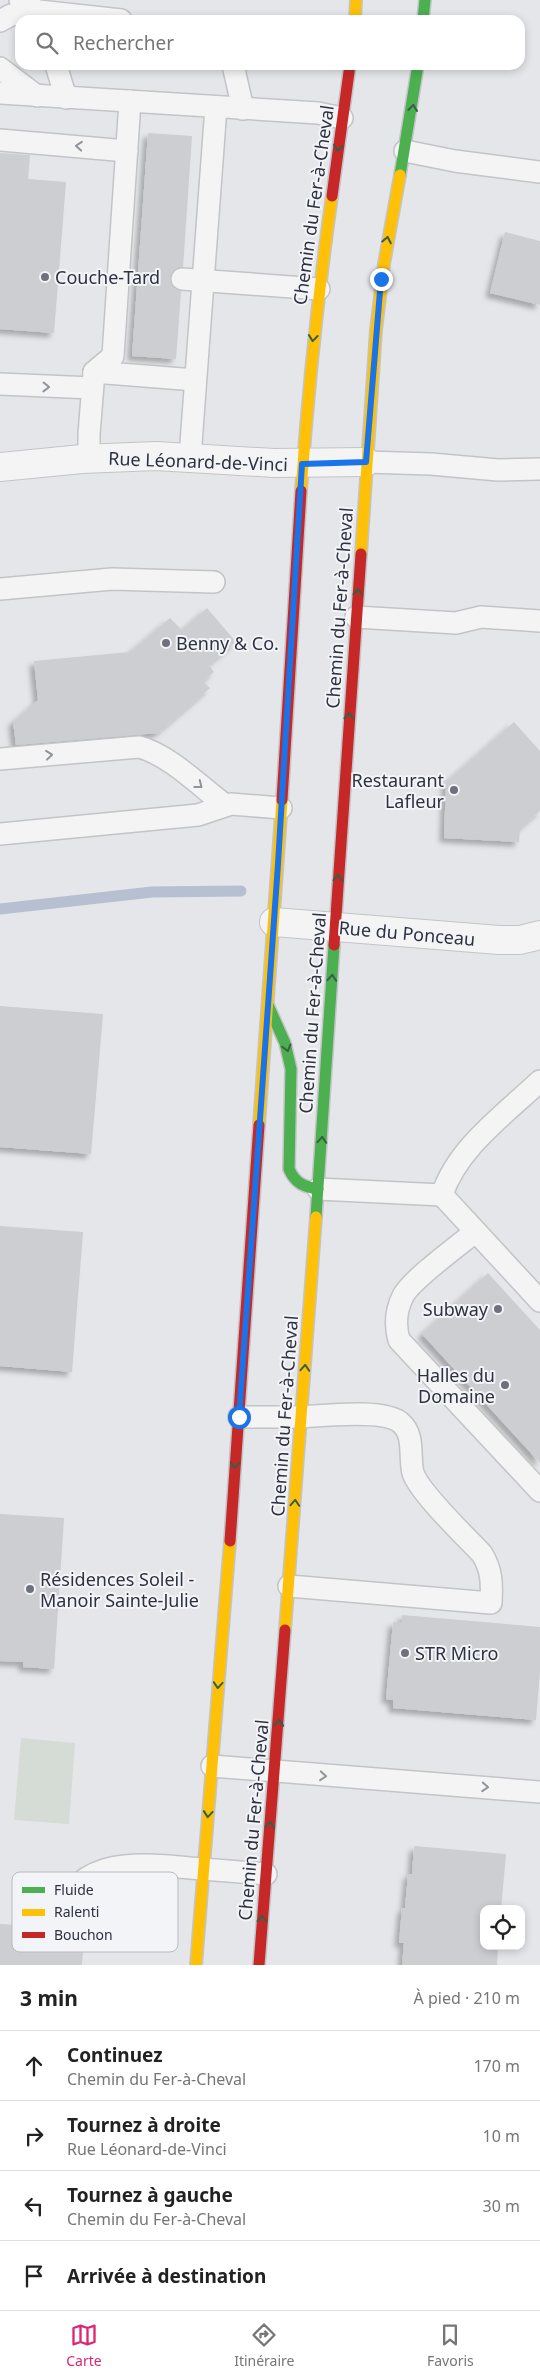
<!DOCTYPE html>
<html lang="fr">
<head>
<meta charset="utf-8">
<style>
	:root { --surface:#fff; --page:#f6f6f6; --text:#222; --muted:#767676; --line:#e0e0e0; --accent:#db2777 }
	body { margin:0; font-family:"Noto Sans",sans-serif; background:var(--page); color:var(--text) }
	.controls { position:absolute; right:15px; bottom:15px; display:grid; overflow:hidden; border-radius:10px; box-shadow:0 2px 8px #0003 }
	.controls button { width:45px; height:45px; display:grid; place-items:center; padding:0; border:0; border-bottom:1px solid var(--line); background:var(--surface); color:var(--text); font:25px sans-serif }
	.stop { position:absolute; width:15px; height:15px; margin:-11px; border:4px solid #1a73e8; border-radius:50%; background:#fff }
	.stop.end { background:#1a73e8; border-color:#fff; box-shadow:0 1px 5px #0008 }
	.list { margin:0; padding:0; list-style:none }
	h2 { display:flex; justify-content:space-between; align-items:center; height:65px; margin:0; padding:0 20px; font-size:21px }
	h2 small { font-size:16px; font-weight:400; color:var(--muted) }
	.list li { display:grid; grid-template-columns:32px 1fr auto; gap:15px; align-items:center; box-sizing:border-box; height:70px; padding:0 20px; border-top:1px solid var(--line) }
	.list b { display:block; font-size:19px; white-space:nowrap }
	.list p { margin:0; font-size:16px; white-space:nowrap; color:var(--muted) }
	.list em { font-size:16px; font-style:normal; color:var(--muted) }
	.icon { flex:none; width:28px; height:28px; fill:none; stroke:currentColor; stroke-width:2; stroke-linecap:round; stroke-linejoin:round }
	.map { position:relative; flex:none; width:540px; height:1965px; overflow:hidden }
	.search { position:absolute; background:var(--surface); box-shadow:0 2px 8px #0003; left:15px; right:15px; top:15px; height:55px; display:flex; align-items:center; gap:12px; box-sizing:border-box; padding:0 18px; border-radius:15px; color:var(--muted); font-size:19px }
	.sheet { height:345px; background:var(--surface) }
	nav { display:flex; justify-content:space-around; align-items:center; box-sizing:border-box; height:70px; border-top:1px solid var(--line); background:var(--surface); font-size:14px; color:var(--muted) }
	nav a { display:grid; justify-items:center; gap:2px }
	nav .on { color:var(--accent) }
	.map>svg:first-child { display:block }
	.green { fill:#d5dcd5 }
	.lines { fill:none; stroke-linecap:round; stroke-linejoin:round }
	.stream { stroke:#b6c0d0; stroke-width:11 }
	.building { fill:#cdced1; filter:url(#shadow) }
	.lane-casing { stroke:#c3c4c7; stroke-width:24 }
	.street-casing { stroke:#c3c4c7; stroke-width:30 }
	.fast-casing { stroke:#c3c4c7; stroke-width:14 }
	.slow-casing { stroke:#c3c4c7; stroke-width:14 }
	.jam-casing { stroke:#c3c4c7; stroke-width:14 }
	.lane { stroke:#f4f4f5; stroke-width:21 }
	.street { stroke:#f4f4f5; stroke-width:28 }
	.fast { stroke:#4caf50; stroke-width:11 }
	.slow { stroke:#ffc107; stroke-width:11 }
	.jam { stroke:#c62828; stroke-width:11 }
	.oneway { stroke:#385e46 }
	.oneway2 { stroke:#90939a }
	.route { stroke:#1a73e8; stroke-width:6 }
	.poi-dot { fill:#6d717b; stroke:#f3f4f7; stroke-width:2 }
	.labels { text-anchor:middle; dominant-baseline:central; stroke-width:4; stroke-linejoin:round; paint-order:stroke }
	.street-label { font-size:18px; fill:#2d3240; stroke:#f3f4f7 }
	.poi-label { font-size:18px; fill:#2d3240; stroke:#f3f4f7; text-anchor:start }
	.key { fill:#f3f4f7; stroke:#b8bac0; stroke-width:1 }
	.key-label { font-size:14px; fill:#2d3240 }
</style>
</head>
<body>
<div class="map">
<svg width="540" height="1965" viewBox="0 0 540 1965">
	<defs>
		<filter id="shadow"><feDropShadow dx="-4.5" dy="4.5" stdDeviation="2.5" flood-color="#0004"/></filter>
	</defs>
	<rect width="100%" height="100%" fill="#e4e6e9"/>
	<!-- green -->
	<path class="green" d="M 21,1738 L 75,1743 L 69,1824 L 14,1820 Z"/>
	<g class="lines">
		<!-- stream -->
		<path class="stream" d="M 0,909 L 152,892 L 241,891"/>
	</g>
	<!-- building -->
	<g class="building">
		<path d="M 148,133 L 192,136 L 183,267 L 172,272 L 170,279 L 175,289 L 181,291 L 176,359 L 132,356 Z"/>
		<path d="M 0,153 L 30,155 L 28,179 L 66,182 L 54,333 L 0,329 Z"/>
		<path d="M 505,232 L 540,241 L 540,305 L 490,293 Z"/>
		<path d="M 207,608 L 236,642 L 209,665 L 214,672 L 203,681 L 210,688 L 158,733 L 16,745 L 13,722 L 38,700 L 34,661 L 130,652 L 170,618 L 182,630 Z"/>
		<path d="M 514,722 L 540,751 L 540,811 L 520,828 L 519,842 L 444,838 L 446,782 Z"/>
		<path d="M 0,1006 L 103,1014 L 91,1154 L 0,1147 Z"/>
		<path d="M 0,1226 L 83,1232 L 72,1372 L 0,1366 Z"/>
		<path d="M 488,1273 L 540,1330 L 540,1463 L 422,1334 Z"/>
		<path d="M 0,1514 L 64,1518 L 54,1669 L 23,1667 L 23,1662 L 0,1661 Z"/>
		<path d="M 402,1615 L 540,1627 L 540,1671 L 536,1720 L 393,1708 L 393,1700 L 386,1699 L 393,1622 L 402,1622 Z"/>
		<path d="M 414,1846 L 506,1854 L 501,1909 L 484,1909 L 484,1946 L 498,1946 L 497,1965 L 402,1965 L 404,1943 L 399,1943 L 402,1908 L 405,1908 L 408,1874 L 412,1874 Z"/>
		<path d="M 0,1924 L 41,1926 L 46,1939 L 52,1943 L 63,1940 L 68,1932 L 84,1933 L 82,1965 L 0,1965 Z"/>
	</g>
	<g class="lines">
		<defs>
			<g id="lane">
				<path d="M 20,0 L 28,7 L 39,11 L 121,20"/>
				<path d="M 0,21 L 11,15 L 40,13"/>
				<path d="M 56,65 L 66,98"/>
				<path d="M 233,65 L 243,109"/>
				<path d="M 0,68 L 37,96"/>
				<path d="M 0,93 L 318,113 L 342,118"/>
				<path d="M 0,140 L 127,151"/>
				<path d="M 405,151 L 455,161 L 540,172"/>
				<path d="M 182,279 L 319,289"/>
				<path d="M 94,372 L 113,356 L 130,101"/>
				<path d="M 0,384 L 92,388"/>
				<path d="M 190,457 L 216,107"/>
				<path d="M 89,459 L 89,434 L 94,372 L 195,380"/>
				<path d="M 366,462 L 431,464 L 498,470 L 540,469"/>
				<path d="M 0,589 L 112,579 L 214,582"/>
				<path d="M 356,617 L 456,623 L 481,617 L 540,621"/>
				<path d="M 0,759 L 139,747 C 168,754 201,787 225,805"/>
				<path d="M 0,834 L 198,815 L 231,804 L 281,808"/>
				<path d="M 318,1189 L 442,1195 C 457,1148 505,1114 540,1081"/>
				<path d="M 442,1195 L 540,1301"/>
				<path d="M 475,1232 C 459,1245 411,1280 403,1296 C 396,1310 395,1326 399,1340 L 540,1491"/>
				<path d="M 239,1417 C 259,1417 279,1417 300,1417 C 322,1416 384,1408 401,1423 C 415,1435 409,1457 413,1473 C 419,1492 466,1537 482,1554 C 492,1570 492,1584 491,1603 L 289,1586"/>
				<path d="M 212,1766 L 540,1792"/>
				<path d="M 55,1931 C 69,1857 131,1862 190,1868 C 215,1870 241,1872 266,1874"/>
			</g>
			<g id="street">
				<path d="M 0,467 L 82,459 L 156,456 L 274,463 L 366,462"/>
				<path d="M 274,922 L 499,940 L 520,940 L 540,935"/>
			</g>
			<g id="fast">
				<path d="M 423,20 L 425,0"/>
				<path d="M 400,175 L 418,65"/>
				<path d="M 268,1005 L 285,1043 L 291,1069 L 289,1169 C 295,1183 304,1187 318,1189"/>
				<path d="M 316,1217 L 334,945"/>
			</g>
			<g id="slow">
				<path d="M 355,20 L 356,0"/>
				<path d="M 301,491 C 308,392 318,294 332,196"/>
				<path d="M 361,554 L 376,330 L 384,264 L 400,175"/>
				<path d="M 259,1125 L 282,800"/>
				<path d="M 285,1630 L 316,1217"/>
				<path d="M 196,1965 L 230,1541"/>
			</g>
			<g id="jam">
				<path d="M 332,196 L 350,65"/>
				<path d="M 282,800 L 301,491"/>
				<path d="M 334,945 L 361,554"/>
				<path d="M 230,1541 L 259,1125"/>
				<path d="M 259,1965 L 285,1630"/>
			</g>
		</defs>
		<!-- lane casing -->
		<use href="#lane" class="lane-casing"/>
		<!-- street casing -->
		<use href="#street" class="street-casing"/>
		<!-- fast casing -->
		<use href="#fast" class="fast-casing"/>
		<!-- slow casing -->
		<use href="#slow" class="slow-casing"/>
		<!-- jam casing -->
		<use href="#jam" class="jam-casing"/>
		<!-- lane -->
		<use href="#lane" class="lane"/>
		<!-- street -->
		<use href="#street" class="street"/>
		<!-- fast -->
		<use href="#fast" class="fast"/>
		<!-- slow -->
		<use href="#slow" class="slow"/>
		<!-- jam -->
		<use href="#jam" class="jam"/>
	</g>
	<!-- one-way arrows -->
	<defs><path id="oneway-chevron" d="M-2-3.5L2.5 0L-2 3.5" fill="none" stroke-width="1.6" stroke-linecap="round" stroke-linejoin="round" transform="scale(1.25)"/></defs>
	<g class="oneway">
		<use href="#oneway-chevron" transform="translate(413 108) rotate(-83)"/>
		<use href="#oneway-chevron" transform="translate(338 148) rotate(98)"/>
		<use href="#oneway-chevron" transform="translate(387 240) rotate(-79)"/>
		<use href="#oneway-chevron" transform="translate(313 338) rotate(96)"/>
		<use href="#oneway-chevron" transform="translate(358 592) rotate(-86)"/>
		<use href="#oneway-chevron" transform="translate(349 716) rotate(-86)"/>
		<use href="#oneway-chevron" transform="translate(338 878) rotate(-86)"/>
		<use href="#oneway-chevron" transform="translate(332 978) rotate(-86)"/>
		<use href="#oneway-chevron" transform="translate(287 1048) rotate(75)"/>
		<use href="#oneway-chevron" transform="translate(322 1140) rotate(-86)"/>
		<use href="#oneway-chevron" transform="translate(305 1368) rotate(-86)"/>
		<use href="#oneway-chevron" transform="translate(235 1465) rotate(94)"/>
		<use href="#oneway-chevron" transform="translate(295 1503) rotate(-86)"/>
		<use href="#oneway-chevron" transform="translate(218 1685) rotate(94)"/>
		<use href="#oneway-chevron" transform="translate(279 1723) rotate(-86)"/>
		<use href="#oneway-chevron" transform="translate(208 1814) rotate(95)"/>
		<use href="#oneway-chevron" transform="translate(270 1825) rotate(-85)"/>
		<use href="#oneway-chevron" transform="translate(262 1919) rotate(-85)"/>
	</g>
	<g class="oneway2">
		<use href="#oneway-chevron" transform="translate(79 146) rotate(-175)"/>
		<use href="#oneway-chevron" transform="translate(46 387) rotate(1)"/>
		<use href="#oneway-chevron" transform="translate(49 755) rotate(-6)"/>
		<use href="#oneway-chevron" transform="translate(199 785) rotate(38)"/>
		<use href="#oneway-chevron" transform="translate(323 1776) rotate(5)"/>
		<use href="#oneway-chevron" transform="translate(485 1787) rotate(4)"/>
	</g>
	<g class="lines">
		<!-- route -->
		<path class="route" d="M 239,1417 L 278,864 L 302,464 L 366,462 L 381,279"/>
	</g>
	<!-- markers -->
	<g class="poi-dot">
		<circle cx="45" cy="277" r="5"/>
		<circle cx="166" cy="643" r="5"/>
		<circle cx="454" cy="790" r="5"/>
		<circle cx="498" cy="1309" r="5"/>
		<circle cx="505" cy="1385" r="5"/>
		<circle cx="30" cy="1589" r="5"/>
		<circle cx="405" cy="1653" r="5"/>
	</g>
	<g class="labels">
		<!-- street labels -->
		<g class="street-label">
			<text transform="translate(313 205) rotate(-82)">Chemin du Fer-à-Cheval</text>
			<text transform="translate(198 461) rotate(2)">Rue Léonard-de-Vinci</text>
			<text transform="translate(339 608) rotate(-86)">Chemin du Fer-à-Cheval</text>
			<text transform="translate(407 933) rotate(5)">Rue du Ponceau</text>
			<text transform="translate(312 1013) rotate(-86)">Chemin du Fer-à-Cheval</text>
			<text transform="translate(284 1416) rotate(-86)">Chemin du Fer-à-Cheval</text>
			<text transform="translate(253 1820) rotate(-85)">Chemin du Fer-à-Cheval</text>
		</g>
		<!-- poi labels -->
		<g class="poi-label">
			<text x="55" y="277">Couche-Tard</text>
			<text x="176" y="643">Benny &amp; Co.</text>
			<text x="444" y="780" text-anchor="end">Restaurant<tspan x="444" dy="21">Lafleur</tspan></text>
			<text x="488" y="1309" text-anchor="end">Subway</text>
			<text x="495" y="1375" text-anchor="end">Halles du<tspan x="495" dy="21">Domaine</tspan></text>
			<text x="40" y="1579">Résidences Soleil -<tspan x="40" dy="21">Manoir Sainte-Julie</tspan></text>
			<text x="415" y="1653">STR Micro</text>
		</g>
	</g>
	<!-- legend -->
	<rect x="12" y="1872" width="166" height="80" rx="8" class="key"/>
	<rect x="22" y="1887" width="23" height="6" fill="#4caf50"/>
	<rect x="22" y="1909" width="23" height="7" fill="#ffc107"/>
	<rect x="22" y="1932" width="23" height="6" fill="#c62828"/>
	<g class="key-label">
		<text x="54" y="1895">Fluide</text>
		<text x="54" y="1917">Ralenti</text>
		<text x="54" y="1940">Bouchon</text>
	</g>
</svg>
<div class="controls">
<button><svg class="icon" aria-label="locate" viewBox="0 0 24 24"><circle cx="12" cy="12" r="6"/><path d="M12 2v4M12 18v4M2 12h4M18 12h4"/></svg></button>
</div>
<div class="stop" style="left:239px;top:1417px"></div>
<div class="stop end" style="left:381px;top:279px"></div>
<div class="search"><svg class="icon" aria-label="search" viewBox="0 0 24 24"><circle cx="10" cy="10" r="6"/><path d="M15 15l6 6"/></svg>Rechercher</div>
</div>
<section class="sheet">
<h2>3 min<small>À pied · 210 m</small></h2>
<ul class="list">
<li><svg class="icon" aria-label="ahead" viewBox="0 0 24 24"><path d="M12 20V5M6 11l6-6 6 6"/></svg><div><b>Continuez</b><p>Chemin du Fer-à-Cheval</p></div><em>170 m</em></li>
<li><svg class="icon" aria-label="right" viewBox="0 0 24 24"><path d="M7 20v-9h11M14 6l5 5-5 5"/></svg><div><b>Tournez à droite</b><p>Rue Léonard-de-Vinci</p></div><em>10 m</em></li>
<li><svg class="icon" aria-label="left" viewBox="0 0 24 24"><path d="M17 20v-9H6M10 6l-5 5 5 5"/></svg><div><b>Tournez à gauche</b><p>Chemin du Fer-à-Cheval</p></div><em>30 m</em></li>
<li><svg class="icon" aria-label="arrive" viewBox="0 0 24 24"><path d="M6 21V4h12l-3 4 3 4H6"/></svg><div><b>Arrivée à destination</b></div></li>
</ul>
</section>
<nav>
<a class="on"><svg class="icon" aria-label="map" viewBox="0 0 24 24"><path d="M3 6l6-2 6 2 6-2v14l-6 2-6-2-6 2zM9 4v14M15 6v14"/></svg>Carte</a>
<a><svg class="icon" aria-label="directions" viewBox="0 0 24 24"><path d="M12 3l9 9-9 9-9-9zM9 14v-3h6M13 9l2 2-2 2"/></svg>Itinéraire</a>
<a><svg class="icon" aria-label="saved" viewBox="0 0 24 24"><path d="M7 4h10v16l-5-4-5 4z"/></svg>Favoris</a>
</nav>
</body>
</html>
